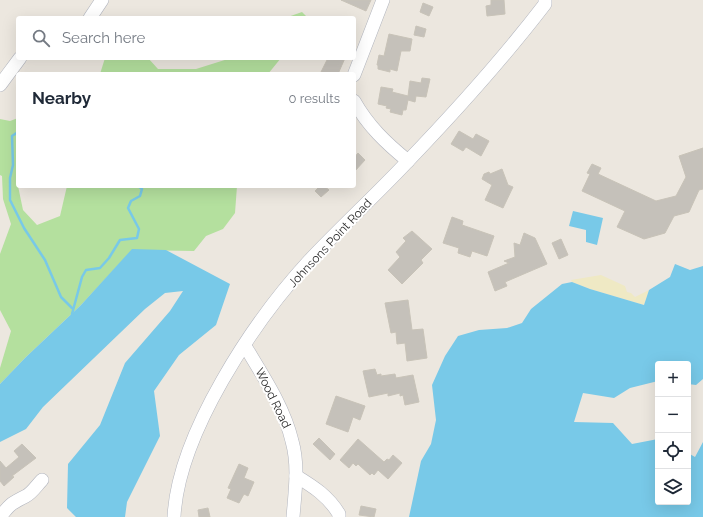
<!DOCTYPE html>
<html lang="en">
<head>
<meta charset="utf-8">
<style>
	:root { --surface:#fff; --page:#f6f6f7; --text:#1f2937; --muted:#747a83; --line:#e0e1e3 }
	body { margin:0; font-family:Raleway,sans-serif; background:var(--page); color:var(--text) }
	.controls { position:absolute; right:12px; bottom:12px; display:grid; overflow:hidden; border-radius:4px; box-shadow:0 4px 16px #0002 }
	.controls button { width:36px; height:36px; display:grid; place-items:center; padding:0; border:0; border-bottom:1px solid var(--line); background:var(--surface); color:var(--text); font:20px sans-serif }
	.list { margin:0; padding:0; list-style:none }
	h2 { display:flex; justify-content:space-between; align-items:center; height:52px; margin:0; padding:0 16px; font-size:17px }
	h2 small { font-size:13px; font-weight:400; color:var(--muted) }
	.icon { flex:none; width:22px; height:22px; fill:none; stroke:currentColor; stroke-width:2; stroke-linecap:round; stroke-linejoin:round }
	.map { position:relative; flex:none; width:703px; height:517px; overflow:hidden }
	.search { position:absolute; background:var(--surface); box-shadow:0 4px 16px #0002; left:16px; top:16px; width:340px; height:44px; display:flex; align-items:center; gap:10px; box-sizing:border-box; padding:0 14px; border-radius:4px; color:var(--muted); font-size:15px }
	.panel { position:absolute; background:var(--surface); box-shadow:0 4px 16px #0002; left:16px; top:72px; width:340px; height:116px; border-radius:4px }
	.map>svg:first-child { display:block }
	.green { fill:#b4e09e }
	.sand { fill:#efe9c4 }
	.water { fill:#78c9e8 }
	.lines { fill:none; stroke-linecap:round; stroke-linejoin:round }
	.stream { stroke:#78c9e8; stroke-width:2.5 }
	.building { fill:#c5c1ba; stroke:#c8c3b8 }
	.minor-casing { stroke:#b2b5be; stroke-width:14 }
	.minor { stroke:#fff; stroke-width:13 }
	.labels { text-anchor:middle; dominant-baseline:central; stroke-width:4; stroke-linejoin:round; paint-order:stroke }
	.street-label { font-size:12px; fill:#2c2c2c; stroke:#fff }
</style>
</head>
<body>
<div class="map">
<svg width="703" height="517" viewBox="0 0 703 517">
	<rect width="100%" height="100%" fill="#ece7df"/>
	<!-- green -->
	<g class="green">
		<path d="M 302,12 L 308,18 L 285,18 Z"/>
		<path d="M 105,58 L 148,58 L 158,69 L 196,69 L 231,58 L 281,58 L 268,74 L 100,74 Z"/>
		<path d="M 18,118 L 18,186 L 23,210 L 37,225 L 60,216 L 67,186 L 237,186 L 235,213 L 223,229 L 206,236 L 194,251 L 132,250 L 81,305 L 26,357 L 0,384 L 0,368 L 11,331 L 0,310 L 0,254 L 11,224 L 3,199 L 2,176 L 0,175 L 0,119 L 10,121 Z"/>
	</g>
	<!-- sand -->
	<path class="sand" d="M 601,275 L 625,286 L 627,292 L 631,293 L 635,297 L 649,290 L 644,305 L 590,289 L 572,282 L 571,280 Z"/>
	<!-- water -->
	<g class="water">
		<path d="M 573,211 L 603,218 L 597,245 L 586,242 L 586,230 L 569,226 Z"/>
		<path d="M 132,249 L 166,250 L 230,284 L 216,325 L 179,355 L 154,391 L 160,436 L 127,502 L 125,517 L 76,517 L 67,508 L 68,464 L 100,425 L 125,363 L 170,311 L 183,291 L 165,293 L 145,309 L 43,407 L 26,429 L 0,442 L 0,384 L 26,357 L 81,305 Z"/>
		<path d="M 675,264 L 690,270 L 703,266 L 703,379 L 696,385 L 688,384 L 688,364 L 658,364 L 658,381 L 630,388 L 614,398 L 583,393 L 574,422 L 613,423 L 632,444 L 658,439 L 658,502 L 688,502 L 688,453 L 695,457 L 703,442 L 703,517 L 409,517 L 421,461 L 431,444 L 436,420 L 432,385 L 445,356 L 458,336 L 479,330 L 507,328 L 522,323 L 531,309 L 562,284 L 572,282 L 590,289 L 644,305 L 649,290 L 670,277 Z"/>
	</g>
	<g class="lines">
		<!-- stream -->
		<g class="stream">
			<path d="M 18,132 L 12,136 L 13,165 L 10,178 L 10,200 L 24,228 L 45,260 L 61,297 L 72,308"/>
			<path d="M 72,314 L 82,277 L 86,270 L 100,268 L 109,258 L 120,240 L 137,238 L 139,229 L 128,208 L 131,201 L 140,196 L 142,189 L 138,186"/>
		</g>
	</g>
	<!-- building -->
	<g class="building">
		<path d="M 341,0 L 371,0 L 366,11 Z"/>
		<path d="M 491,0 L 504,0 L 505,14 L 487,16 L 486,6 L 491,5 Z"/>
		<path d="M 423,3 L 433,7 L 429,16 L 420,12 Z"/>
		<path d="M 416,26 L 426,29 L 424,37 L 414,35 Z"/>
		<path d="M 389,34 L 412,39 L 410,51 L 401,51 L 397,71 L 390,69 L 390,72 L 378,69 L 378,65 L 377,65 L 379,55 L 384,56 Z"/>
		<path d="M 328,58 L 345,58 L 338,74 L 320,74 Z"/>
		<path d="M 422,78 L 430,79 L 426,97 L 416,96 L 415,102 L 408,100 L 406,110 L 403,110 L 402,115 L 390,112 L 391,109 L 386,108 L 387,106 L 378,104 L 381,87 L 393,89 L 392,92 L 408,96 L 410,81 L 421,83 Z"/>
		<path d="M 459,131 L 473,139 L 476,134 L 489,141 L 481,156 L 466,147 L 463,151 L 451,144 Z"/>
		<path d="M 703,148 L 703,189 L 699,190 L 689,212 L 674,216 L 665,233 L 644,239 L 617,227 L 625,211 L 582,191 L 590,174 L 587,173 L 592,164 L 601,168 L 598,174 L 656,201 L 676,196 L 686,177 L 679,156 Z"/>
		<path d="M 358,153 L 365,160 L 354,172 L 354,158 Z"/>
		<path d="M 502,169 L 508,185 L 513,187 L 503,208 L 485,200 L 492,185 L 482,179 L 484,174 L 489,172 L 490,174 Z"/>
		<path d="M 320,186 L 324,186 L 329,190 L 321,197 L 315,191 Z"/>
		<path d="M 452,217 L 463,221 L 462,225 L 494,236 L 487,256 L 472,251 L 470,257 L 458,253 L 459,248 L 443,243 Z"/>
		<path d="M 412,231 L 432,249 L 421,260 L 423,263 L 402,284 L 388,270 L 400,257 L 396,252 L 406,241 L 403,238 Z"/>
		<path d="M 524,233 L 535,238 L 547,264 L 505,282 L 507,286 L 495,291 L 488,272 L 509,263 L 504,261 L 515,257 L 514,243 L 520,245 Z"/>
		<path d="M 561,239 L 568,255 L 559,259 L 552,243 Z"/>
		<path d="M 408,300 L 412,330 L 423,329 L 427,358 L 407,361 L 405,343 L 397,344 L 396,332 L 391,333 L 385,303 Z"/>
		<path d="M 375,369 L 377,375 L 381,374 L 381,376 L 395,374 L 396,378 L 413,375 L 419,402 L 405,405 L 403,395 L 400,396 L 400,393 L 388,396 L 388,393 L 369,397 L 363,371 Z"/>
		<path d="M 336,396 L 365,406 L 360,420 L 353,417 L 348,432 L 326,424 Z"/>
		<path d="M 319,438 L 335,454 L 330,460 L 313,444 Z"/>
		<path d="M 358,439 L 384,462 L 387,459 L 389,460 L 393,455 L 402,463 L 388,479 L 378,470 L 374,475 L 372,473 L 370,475 L 358,464 L 356,466 L 353,463 L 349,468 L 340,460 Z"/>
		<path d="M 22,444 L 36,458 L 12,476 L 14,477 L 4,486 L 0,481 L 0,461 L 6,468 L 19,457 L 14,451 Z"/>
		<path d="M 239,464 L 248,468 L 244,478 L 254,482 L 248,496 L 244,494 L 239,503 L 227,498 L 231,489 L 228,488 Z"/>
		<path d="M 361,506 L 376,509 L 374,517 L 359,515 Z"/>
		<path d="M 208,508 L 210,517 L 199,517 L 198,510 Z"/>
	</g>
	<g class="lines">
		<defs>
			<g id="minor">
				<path d="M 90,18 L 102,0"/>
				<path d="M 354,75 L 383,0"/>
				<path d="M 0,85 L 20,58"/>
				<path d="M 354,101 C 368,126 386,143 408,161"/>
				<path d="M 245,346 C 263,376 284,407 292,441 C 299,466 295,492 293,517"/>
				<path d="M 296,476 C 314,487 328,496 339,514 L 339,517"/>
				<path d="M 0,517 C 11,503 11,504 26,496 C 32,493 37,485 42,480"/>
				<path d="M 174,517 C 178,434 254,321 309,261 C 341,227 375,196 407,162 C 455,112 502,60 545,4 L 545,0"/>
			</g>
		</defs>
		<!-- minor casing -->
		<use href="#minor" class="minor-casing"/>
		<!-- minor -->
		<use href="#minor" class="minor"/>
	</g>
	<g class="labels">
		<!-- street labels -->
		<g class="street-label">
			<text transform="translate(330 243) rotate(-47)">Johnsons Point Road</text>
			<text transform="translate(273 398) rotate(64)">Wood Road</text>
		</g>
	</g>
</svg>
<div class="controls">
<button>+</button>
<button>−</button>
<button><svg class="icon" aria-label="locate" viewBox="0 0 24 24"><circle cx="12" cy="12" r="6"/><path d="M12 2v4M12 18v4M2 12h4M18 12h4"/></svg></button>
<button><svg class="icon" aria-label="layers" viewBox="0 0 24 24"><path d="M12 4l9 5-9 5-9-5zM3 14l9 5 9-5"/></svg></button>
</div>
<div class="search"><svg class="icon" aria-label="search" viewBox="0 0 24 24"><circle cx="10" cy="10" r="6"/><path d="M15 15l6 6"/></svg>Search here</div>
<section class="panel">
<h2>Nearby<small>0 results</small></h2>
<ul class="list">
</ul>
</section>
</div>
</body>
</html>
